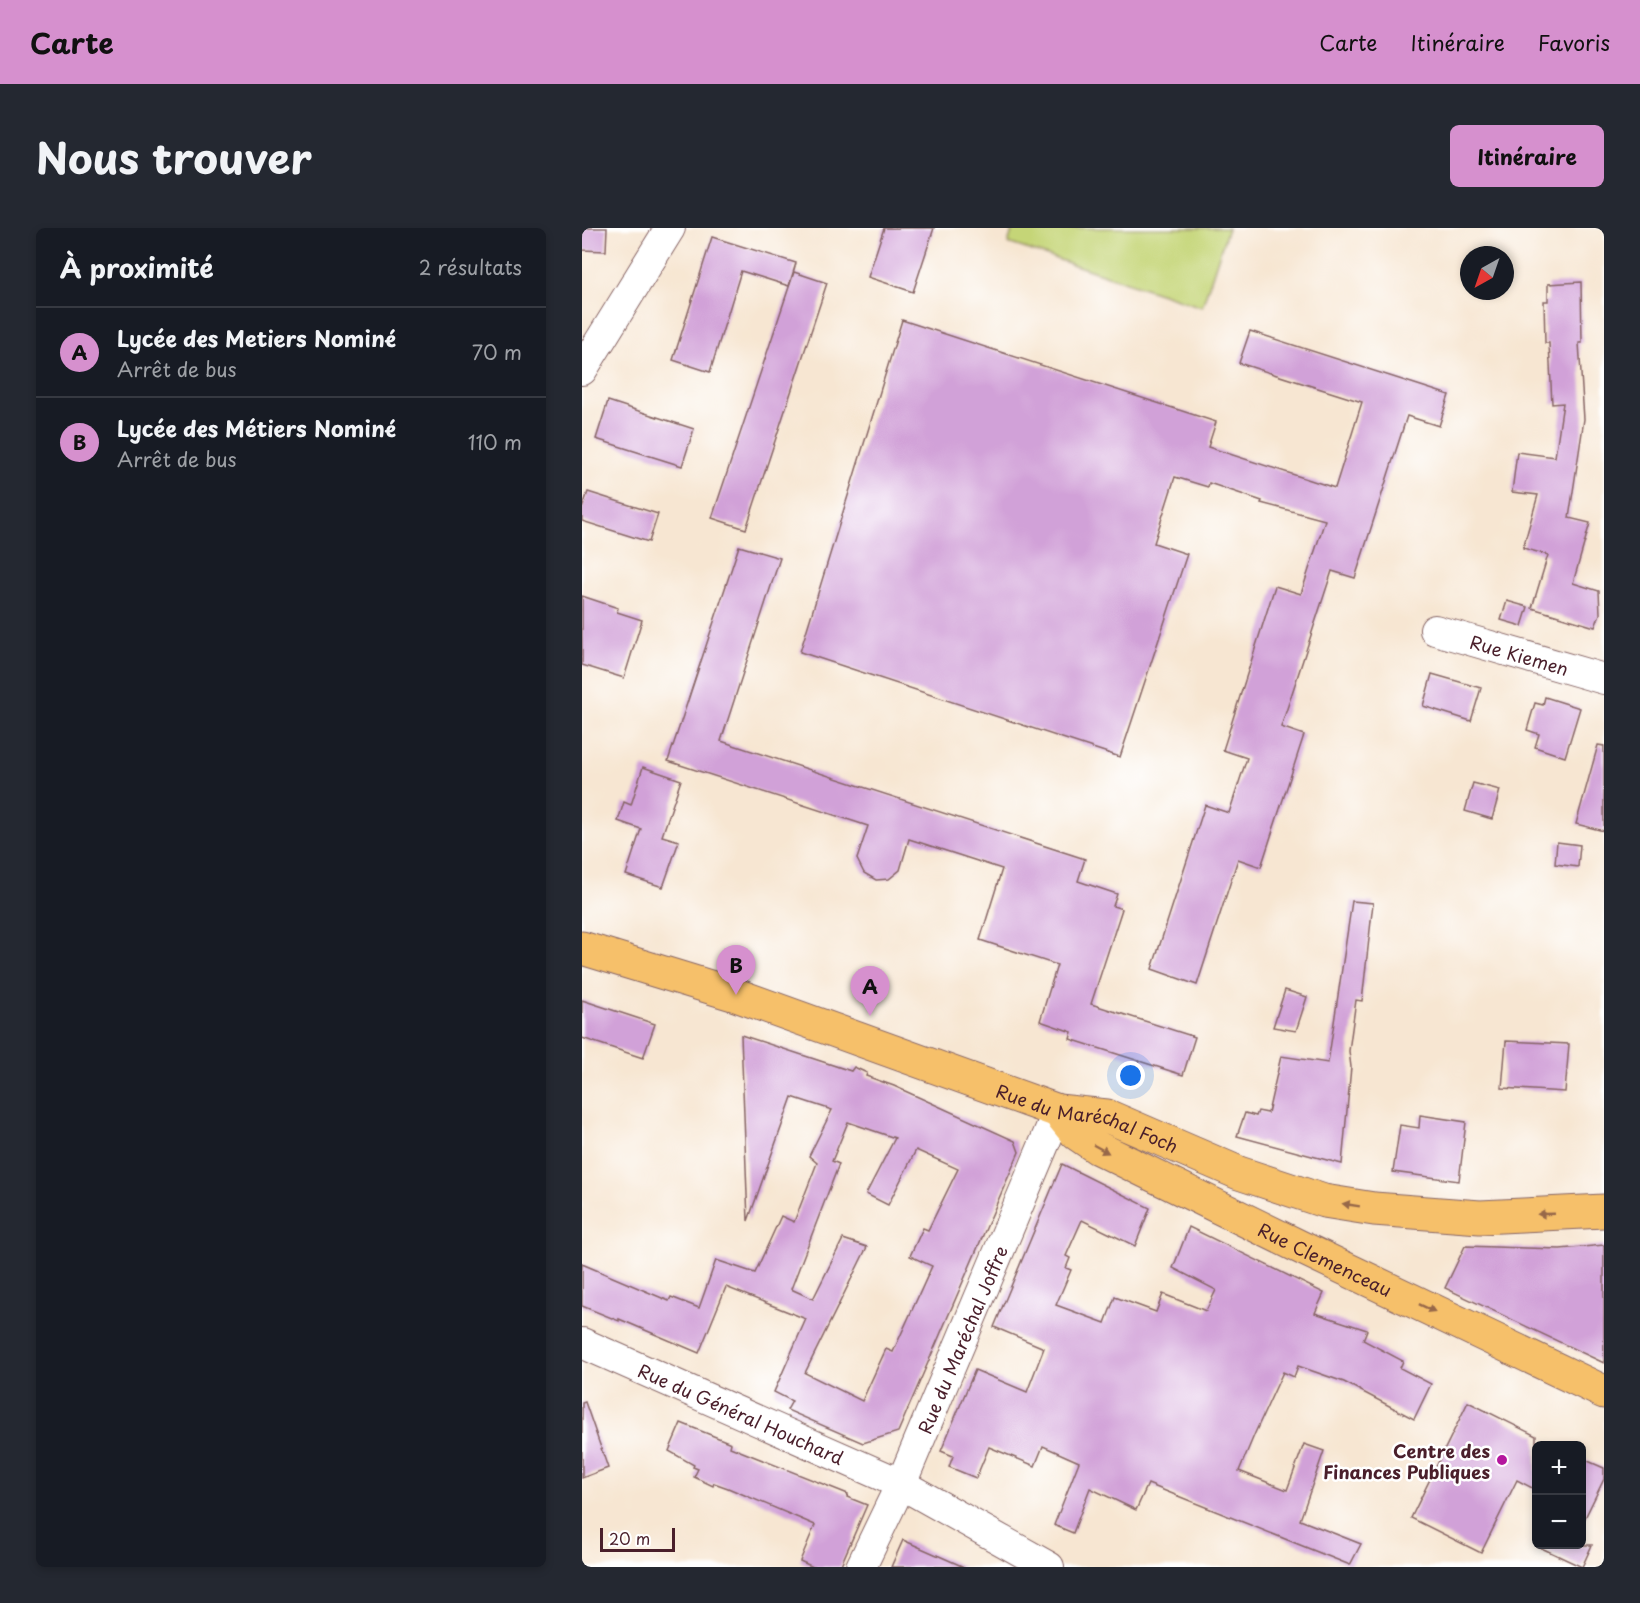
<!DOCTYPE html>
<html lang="fr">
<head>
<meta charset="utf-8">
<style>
	:root { --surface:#171b24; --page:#242831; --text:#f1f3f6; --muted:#9ea1a6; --line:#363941; --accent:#d690ce }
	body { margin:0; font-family:"Playpen Sans",sans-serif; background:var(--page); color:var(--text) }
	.controls { position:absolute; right:18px; bottom:18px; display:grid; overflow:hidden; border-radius:9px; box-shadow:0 3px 9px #0003 }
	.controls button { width:54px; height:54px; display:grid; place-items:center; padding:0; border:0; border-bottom:2px solid var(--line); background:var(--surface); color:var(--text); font:30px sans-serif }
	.compass { position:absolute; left:878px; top:18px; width:54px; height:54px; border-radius:50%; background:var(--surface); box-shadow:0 3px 9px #0003; rotate:220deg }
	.scale { position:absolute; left:18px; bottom:15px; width:75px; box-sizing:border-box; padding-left:6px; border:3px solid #4a1f2b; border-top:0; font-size:16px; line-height:21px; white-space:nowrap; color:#4a1f2b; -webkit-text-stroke:4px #fff; paint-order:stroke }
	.you { position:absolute; left:549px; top:848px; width:21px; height:21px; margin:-15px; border:4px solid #fff; border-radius:50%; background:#1a73e8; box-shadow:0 0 0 9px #1a73e833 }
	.badge { display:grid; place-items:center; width:39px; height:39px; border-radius:50%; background:var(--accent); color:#111; font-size:20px; font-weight:700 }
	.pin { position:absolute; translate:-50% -50px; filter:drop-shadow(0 2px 3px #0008) }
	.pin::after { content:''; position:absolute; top:32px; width:21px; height:18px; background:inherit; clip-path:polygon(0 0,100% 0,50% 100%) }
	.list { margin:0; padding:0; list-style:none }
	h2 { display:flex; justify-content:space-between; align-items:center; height:78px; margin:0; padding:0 24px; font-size:26px }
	h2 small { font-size:20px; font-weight:400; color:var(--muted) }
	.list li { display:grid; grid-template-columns:39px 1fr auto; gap:18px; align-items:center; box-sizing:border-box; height:90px; padding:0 24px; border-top:2px solid var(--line) }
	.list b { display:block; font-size:22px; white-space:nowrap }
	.list p { margin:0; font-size:20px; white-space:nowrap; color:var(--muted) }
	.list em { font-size:20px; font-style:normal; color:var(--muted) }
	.map { position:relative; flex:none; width:1022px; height:1339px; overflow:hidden; border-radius:9px }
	header { display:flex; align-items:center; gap:36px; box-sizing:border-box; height:84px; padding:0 30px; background:var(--accent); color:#111 }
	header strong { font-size:28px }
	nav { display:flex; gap:33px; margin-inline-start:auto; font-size:21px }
	.intro { display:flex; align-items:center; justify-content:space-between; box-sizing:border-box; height:144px; padding:0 36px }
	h1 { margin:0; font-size:42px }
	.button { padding:15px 27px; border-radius:9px; background:var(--accent); color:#111; font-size:21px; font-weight:700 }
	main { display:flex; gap:36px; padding:0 36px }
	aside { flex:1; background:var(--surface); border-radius:9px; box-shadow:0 3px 9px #0003 }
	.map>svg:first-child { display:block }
	.garden { fill:#c5d577; stroke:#887a51; stroke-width:1.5 }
	.building { fill:#d1a1d8; fill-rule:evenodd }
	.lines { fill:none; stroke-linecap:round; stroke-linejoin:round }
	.minor-casing { stroke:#876565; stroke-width:32 }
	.major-casing { stroke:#876565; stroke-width:35 }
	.minor { stroke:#fff; stroke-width:30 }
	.major { stroke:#f6c06b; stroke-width:33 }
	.oneway { fill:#976748 }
	.poi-dot { fill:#b5179e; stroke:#fff; stroke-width:2 }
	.labels { text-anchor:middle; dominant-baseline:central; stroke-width:5; stroke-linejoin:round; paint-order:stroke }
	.street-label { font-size:18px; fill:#4a1f2b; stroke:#fff }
	.poi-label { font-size:18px; font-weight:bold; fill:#4a1f2b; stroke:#fff; text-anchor:end }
</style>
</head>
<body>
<header>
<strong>Carte</strong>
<nav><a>Carte</a><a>Itinéraire</a><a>Favoris</a></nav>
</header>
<div class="intro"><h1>Nous trouver</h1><a class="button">Itinéraire</a></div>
<main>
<aside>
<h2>À proximité<small>2 résultats</small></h2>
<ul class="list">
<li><span class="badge">A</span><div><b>Lycée des Metiers Nominé</b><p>Arrêt de bus</p></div><em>70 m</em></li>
<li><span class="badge">B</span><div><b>Lycée des Métiers Nominé</b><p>Arrêt de bus</p></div><em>110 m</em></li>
</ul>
</aside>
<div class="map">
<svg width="1022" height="1339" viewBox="0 0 1022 1339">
	<rect width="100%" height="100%" fill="#fff"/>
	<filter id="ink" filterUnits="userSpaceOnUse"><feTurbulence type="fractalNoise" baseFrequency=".0167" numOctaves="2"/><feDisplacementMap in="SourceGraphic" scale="12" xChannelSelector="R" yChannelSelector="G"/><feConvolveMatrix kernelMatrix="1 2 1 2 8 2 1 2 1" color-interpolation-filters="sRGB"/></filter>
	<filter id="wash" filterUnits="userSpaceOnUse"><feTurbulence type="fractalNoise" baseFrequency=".008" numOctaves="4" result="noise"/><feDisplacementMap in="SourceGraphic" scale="24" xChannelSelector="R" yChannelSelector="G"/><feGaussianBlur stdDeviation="1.35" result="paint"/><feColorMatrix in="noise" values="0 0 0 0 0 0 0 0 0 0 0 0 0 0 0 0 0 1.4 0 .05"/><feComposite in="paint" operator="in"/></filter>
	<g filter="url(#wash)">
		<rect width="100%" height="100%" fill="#f7e6d2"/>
		<!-- garden -->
		<path class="garden" d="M 431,0 L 646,0 L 620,79 L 426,15 Z"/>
		<g id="blocks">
			<!-- building -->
			<g class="building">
				<path d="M 0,0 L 25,0 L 24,23 L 0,22 Z"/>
				<path d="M 302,0 L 352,0 L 331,64 L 286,49 Z"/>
				<path d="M 130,9 L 214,35 L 207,58 L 159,43 L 128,144 L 91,132 Z"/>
				<path d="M 212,44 L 245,55 L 164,301 L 130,290 Z"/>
				<path d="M 999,54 L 1000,115 L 997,115 L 1002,191 L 987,290 L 1008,295 L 991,355 L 1017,363 L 1018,386 L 1013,399 L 950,380 L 966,327 L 941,320 L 956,267 L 930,264 L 935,224 L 973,229 L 981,175 L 970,176 L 967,115 L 963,115 L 962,73 L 966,73 L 966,56 Z"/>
				<path d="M 320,92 L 634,194 L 626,219 L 753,260 L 780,174 L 657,135 L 668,103 L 867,167 L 857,198 L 825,188 L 773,350 L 750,343 L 699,499 L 722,507 L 679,639 L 656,631 L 615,757 L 570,741 L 623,577 L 647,585 L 665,530 L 641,522 L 693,358 L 719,366 L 743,292 L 679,275 L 680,273 L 627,255 L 626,259 L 593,249 L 572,315 L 605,326 L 538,529 L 218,424 Z"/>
				<path d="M 26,173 L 112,201 L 100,238 L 14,211 Z"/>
				<path d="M 6,264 L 76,286 L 67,314 L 0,293 L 0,281 Z"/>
				<path d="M 157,318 L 198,330 L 139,513 L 503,631 L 496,653 L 535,666 L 531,678 L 540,681 L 509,776 L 613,809 L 601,847 L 488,811 L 490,804 L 458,793 L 475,737 L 398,712 L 420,641 L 327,611 L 318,642 L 307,651 L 294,652 L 282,645 L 275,631 L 286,598 L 86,533 Z"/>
				<path d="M 0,368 L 36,380 L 35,384 L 60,392 L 42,450 L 0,437 Z"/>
				<path d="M 925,373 L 946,379 L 940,398 L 919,392 Z"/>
				<path d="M 850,446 L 899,460 L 889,493 L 841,478 Z"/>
				<path d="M 963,469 L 998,480 L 983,529 L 953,519 L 957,506 L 945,502 L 953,475 L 961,477 Z"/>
				<path d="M 1016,517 L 1022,518 L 1022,603 L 994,596 Z"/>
				<path d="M 61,539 L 99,552 L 80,608 L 97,613 L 81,659 L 44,647 L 59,601 L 36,593 L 42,574 L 49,577 Z"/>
				<path d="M 891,555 L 918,562 L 910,591 L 883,583 Z"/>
				<path d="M 975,614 L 998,617 L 996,639 L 973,636 Z"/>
				<path d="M 770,673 L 791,675 L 780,773 L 774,772 L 767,823 L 769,839 L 760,936 L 655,908 L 663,885 L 674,888 L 676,883 L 686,885 L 699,828 L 746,835 Z"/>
				<path d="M 703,762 L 725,769 L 714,803 L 691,799 Z"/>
				<path d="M 0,772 L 73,796 L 61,830 L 0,810 Z"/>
				<path d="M 159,807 L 269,843 L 272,839 L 285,845 L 284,848 L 312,858 L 433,913 L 437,924 L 316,1204 L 281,1215 L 205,1182 L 210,1173 L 192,1164 L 224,1091 L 144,1059 L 117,1125 L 37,1091 L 37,1093 L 0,1078 L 0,1036 L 87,1073 L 89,1069 L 117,1080 L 134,1032 L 173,1045 L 199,988 L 212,994 L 235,935 L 227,928 L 250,882 L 210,869 L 166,993 ZM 266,894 L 313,910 L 284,966 L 306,977 L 334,922 L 376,941 L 346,1002 L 341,1000 L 328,1028 L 350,1038 L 311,1124 L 304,1121 L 280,1173 L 223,1145 L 285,1019 L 261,1011 L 231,1071 L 209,1061 L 257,936 L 250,933 Z"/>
				<path d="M 924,813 L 987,816 L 983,864 L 920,860 Z"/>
				<path d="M 838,887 L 884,894 L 877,953 L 811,944 L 818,897 L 837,900 Z"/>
				<path d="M 480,936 L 568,980 L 553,1018 L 500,992 L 484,1028 L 488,1030 L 484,1040 L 489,1042 L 474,1077 L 523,1095 L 533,1069 L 574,1084 L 581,1066 L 624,1083 L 634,1062 L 591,1040 L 607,999 L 742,1065 L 733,1085 L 785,1102 L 781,1112 L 821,1133 L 818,1140 L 849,1156 L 832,1191 L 762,1154 L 716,1138 L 712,1149 L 701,1144 L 673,1205 L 657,1243 L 705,1262 L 722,1216 L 742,1223 L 718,1292 L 779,1316 L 768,1337 L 566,1256 L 554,1282 L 508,1260 L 491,1305 L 472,1297 L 497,1234 L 461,1218 L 453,1238 L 407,1219 L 394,1250 L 367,1239 L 371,1228 L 359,1223 L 393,1142 L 445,1164 L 462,1120 L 412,1099 Z"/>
				<path d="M 1022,1017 L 1022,1135 L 863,1060 L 883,1018 L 978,1021 Z"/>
				<path d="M 3,1174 L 26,1240 L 0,1250 L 0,1175 Z"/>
				<path d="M 886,1174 L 954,1208 L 954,1262 L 935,1252 L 899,1325 L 829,1290 Z"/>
				<path d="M 99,1195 L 149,1215 L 148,1219 L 266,1266 L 265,1269 L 285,1277 L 258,1339 L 231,1339 L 218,1333 L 233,1297 L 146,1260 L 132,1255 L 131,1258 L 112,1249 L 116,1241 L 111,1239 L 112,1237 L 87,1223 Z"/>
				<path d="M 999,1230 L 1022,1240 L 1022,1251 L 999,1298 Z"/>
				<path d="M 321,1312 L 382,1339 L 309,1339 Z"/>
				<path d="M 953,1317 L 1010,1317 L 1000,1339 Z"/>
			</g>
		</g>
	</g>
	<g filter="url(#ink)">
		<use href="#blocks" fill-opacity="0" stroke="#876565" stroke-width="1.5"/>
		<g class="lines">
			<defs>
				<g id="minor">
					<path d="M 0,142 L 88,0"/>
					<path id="s1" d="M 853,402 L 1022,451"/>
					<path id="s2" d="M 0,1115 L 319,1256 L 467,1339"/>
					<path id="s3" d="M 279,1339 L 319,1256 L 476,883"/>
				</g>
				<g id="major">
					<path id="s4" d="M 0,720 L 154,767 L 476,883 L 525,888 L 657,945 L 742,973 L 792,981 L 898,989 L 1022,983"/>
					<path id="s5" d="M 476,883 L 494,905 L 516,920 L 718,1019 L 1022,1164"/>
				</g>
			</defs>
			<!-- minor casing -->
			<use href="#minor" class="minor-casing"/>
			<!-- major casing -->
			<use href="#major" class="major-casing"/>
			<!-- minor -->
			<use href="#minor" class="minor"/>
			<!-- major -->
			<use href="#major" class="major"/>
		</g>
		<!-- one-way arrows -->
		<defs><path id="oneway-solid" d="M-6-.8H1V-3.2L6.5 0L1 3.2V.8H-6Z" transform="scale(1.5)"/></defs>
		<g class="oneway">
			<use href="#oneway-solid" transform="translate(519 921) rotate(28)"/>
			<use href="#oneway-solid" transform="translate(769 977) rotate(-171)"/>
			<use href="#oneway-solid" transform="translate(964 986) rotate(178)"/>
			<use href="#oneway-solid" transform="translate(845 1080) rotate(25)"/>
		</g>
	</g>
	<!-- markers -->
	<circle class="poi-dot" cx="920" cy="1232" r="6"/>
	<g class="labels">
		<!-- street labels -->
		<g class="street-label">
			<text stroke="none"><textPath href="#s1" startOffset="88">Rue Kiemen</textPath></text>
			<text stroke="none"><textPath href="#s4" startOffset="534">Rue du Maréchal Foch</textPath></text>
			<text stroke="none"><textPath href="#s5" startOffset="308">Rue Clemenceau</textPath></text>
			<text stroke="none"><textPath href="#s3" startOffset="249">Rue du Maréchal Joffre</textPath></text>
			<text stroke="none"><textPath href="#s2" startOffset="174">Rue du Général Houchard</textPath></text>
		</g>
		<!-- poi labels -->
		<g class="poi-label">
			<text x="908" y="1222">Centre des<tspan x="908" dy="21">Finances Publiques</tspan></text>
		</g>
	</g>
</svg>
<div class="controls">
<button>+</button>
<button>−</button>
</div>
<svg class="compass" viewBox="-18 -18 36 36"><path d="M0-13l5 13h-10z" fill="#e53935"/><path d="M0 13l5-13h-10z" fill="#9ea1a6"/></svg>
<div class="scale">20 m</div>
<div class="you"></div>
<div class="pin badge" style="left:288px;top:788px">A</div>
<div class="pin badge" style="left:154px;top:767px">B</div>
</div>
</main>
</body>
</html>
